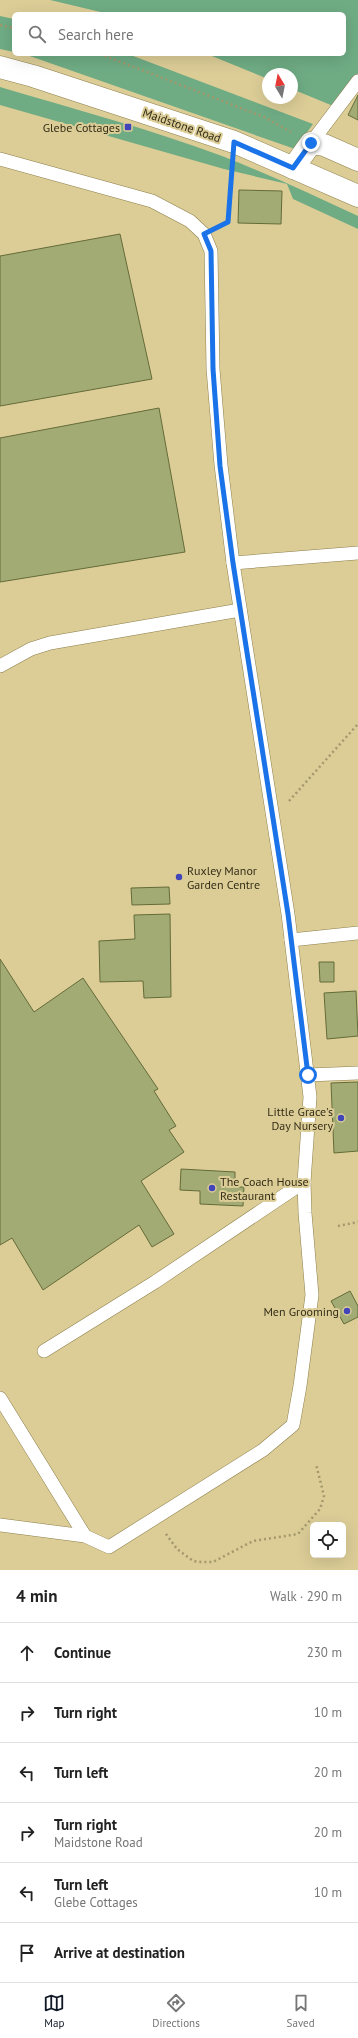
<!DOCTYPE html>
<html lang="en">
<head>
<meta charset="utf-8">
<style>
	:root { --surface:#fff; --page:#f2f2f2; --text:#222; --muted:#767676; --line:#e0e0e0; --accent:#111827 }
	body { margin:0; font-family:"PT Sans",sans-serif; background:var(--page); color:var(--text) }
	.controls { position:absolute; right:12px; bottom:12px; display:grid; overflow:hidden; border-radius:6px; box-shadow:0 4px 16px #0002 }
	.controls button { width:36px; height:36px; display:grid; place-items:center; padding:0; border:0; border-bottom:1px solid var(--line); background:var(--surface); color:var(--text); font:20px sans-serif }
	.compass { position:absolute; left:262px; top:68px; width:36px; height:36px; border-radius:50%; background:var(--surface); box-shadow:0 4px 16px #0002; rotate:350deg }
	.stop { position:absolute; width:12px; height:12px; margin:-9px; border:3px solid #1a73e8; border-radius:50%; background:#fff }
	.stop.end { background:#1a73e8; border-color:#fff; box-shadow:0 1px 4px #0008 }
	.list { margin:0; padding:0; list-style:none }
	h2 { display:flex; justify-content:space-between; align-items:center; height:52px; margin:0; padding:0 16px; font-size:17px }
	h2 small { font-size:13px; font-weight:400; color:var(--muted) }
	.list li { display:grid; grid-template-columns:26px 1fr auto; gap:12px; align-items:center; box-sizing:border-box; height:60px; padding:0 16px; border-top:1px solid var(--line) }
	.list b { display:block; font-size:15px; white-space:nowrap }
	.list p { margin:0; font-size:13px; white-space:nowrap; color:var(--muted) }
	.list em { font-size:13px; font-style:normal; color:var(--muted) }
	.icon { flex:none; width:22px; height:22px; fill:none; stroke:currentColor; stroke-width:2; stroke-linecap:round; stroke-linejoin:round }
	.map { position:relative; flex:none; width:358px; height:1570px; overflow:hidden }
	.search { position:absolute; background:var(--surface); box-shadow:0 4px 16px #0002; left:12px; right:12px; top:12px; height:44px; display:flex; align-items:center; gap:10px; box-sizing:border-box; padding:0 14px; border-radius:6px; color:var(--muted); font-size:15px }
	.sheet { height:412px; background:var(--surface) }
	nav { display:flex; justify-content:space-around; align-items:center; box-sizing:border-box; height:56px; border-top:1px solid var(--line); background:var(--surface); font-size:11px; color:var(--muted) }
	nav a { display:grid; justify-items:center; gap:2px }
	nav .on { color:var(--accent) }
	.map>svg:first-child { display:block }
	.green { fill:#6fac84 }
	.building { fill:#a3ab75; stroke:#646b38 }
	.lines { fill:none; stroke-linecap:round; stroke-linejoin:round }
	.lane-casing { stroke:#8d7f4b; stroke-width:14 }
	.street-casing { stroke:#8d7f4b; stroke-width:23 }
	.secondary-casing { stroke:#8d7f4b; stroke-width:23 }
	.path { stroke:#a3976c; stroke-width:2.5; stroke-dasharray:2 3; stroke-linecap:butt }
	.lane { stroke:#fff; stroke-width:13 }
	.street { stroke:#fff; stroke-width:22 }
	.secondary { stroke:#fff; stroke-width:22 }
	.route { stroke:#1a73e8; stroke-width:5 }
	.poi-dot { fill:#4045ba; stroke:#dccd97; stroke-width:1.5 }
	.labels { text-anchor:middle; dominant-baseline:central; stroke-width:4; stroke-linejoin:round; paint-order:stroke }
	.street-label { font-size:12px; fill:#342e18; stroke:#dccd97 }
	.poi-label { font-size:12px; fill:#342e18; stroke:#dccd97; text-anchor:end }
</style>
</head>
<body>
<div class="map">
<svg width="358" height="1570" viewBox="0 0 358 1570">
	<rect width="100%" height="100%" fill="#dccd97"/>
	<!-- green -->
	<g class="green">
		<path d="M 50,0 L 358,0 L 358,86 L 338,108 L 292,89 L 292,74 L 268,74 L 268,79 L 207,54 L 344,54 L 344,14 L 109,14 Z"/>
		<path d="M 0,16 L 14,19 L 14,52 L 0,49 Z"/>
		<path d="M 24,54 L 128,54 L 313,124 L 295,149 Z"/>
		<path d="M 0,87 C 74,109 150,129 222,156 C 268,174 313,195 358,216 L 358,229 L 293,199 L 287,184 L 224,169 L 0,105 Z"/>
	</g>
	<!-- building -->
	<g class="building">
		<path d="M 358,95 L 358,120 L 348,115 Z"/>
		<path d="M 239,190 L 282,191 L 281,224 L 238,223 Z"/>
		<path d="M 120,234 L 152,379 L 0,406 L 0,256 Z"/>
		<path d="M 159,408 L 185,552 L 0,582 L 0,438 Z"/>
		<path d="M 169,887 L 170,904 L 132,905 L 131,888 Z"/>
		<path d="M 170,914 L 171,997 L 144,998 L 143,981 L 100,982 L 99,941 L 135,939 L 134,915 Z"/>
		<path d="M 0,959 L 34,1012 L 83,978 L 158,1089 L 154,1091 L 176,1126 L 169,1130 L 184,1152 L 141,1181 L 174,1234 L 152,1247 L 139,1225 L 43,1290 L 12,1238 L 0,1245 Z"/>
		<path d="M 319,962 L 334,962 L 334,982 L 320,982 Z"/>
		<path d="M 356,991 L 358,1036 L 327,1039 L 324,993 Z"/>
		<path d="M 358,1082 L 358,1151 L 334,1153 L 331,1083 Z"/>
		<path d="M 181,1169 L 235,1172 L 235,1187 L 244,1187 L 243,1206 L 200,1204 L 200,1191 L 180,1190 Z"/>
		<path d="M 350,1291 L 358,1306 L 358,1317 L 344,1324 L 331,1301 Z"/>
	</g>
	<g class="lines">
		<defs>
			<g id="lane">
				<path d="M 311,143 L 358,81"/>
				<path d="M 0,159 L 152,201 L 190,221 L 204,234 L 211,251 L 213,369 L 221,465 L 233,563 L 288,914 L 310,1097 L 304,1182 L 155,1282 L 44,1351"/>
				<path d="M 233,563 L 358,553"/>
				<path d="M 0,666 L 31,649 L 50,643 L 240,610"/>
				<path d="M 291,940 L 358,933"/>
				<path d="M 308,1075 L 358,1073"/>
				<path d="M 0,1398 L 85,1536"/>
				<path d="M 0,1525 L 85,1536 L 109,1547 L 263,1450 L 293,1425 L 300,1386 L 312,1295 L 305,1213 L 304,1182"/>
			</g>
			<path id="street" d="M 293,168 L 311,143 L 324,145 L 358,160"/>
			<path id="secondary" d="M 0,67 L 33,76 L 234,142 L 358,196"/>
		</defs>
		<!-- lane casing -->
		<use href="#lane" class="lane-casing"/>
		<!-- street casing -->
		<use href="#street" class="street-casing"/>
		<!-- secondary casing -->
		<use href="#secondary" class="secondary-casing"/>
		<!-- path -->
		<g class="path">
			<path d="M 0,25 L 14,28"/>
			<path d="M 100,54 L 264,117 L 291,132"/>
			<path d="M 220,226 L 228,222 L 232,166"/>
			<path d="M 289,801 L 358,724"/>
			<path d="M 338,1226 L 358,1222"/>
			<path d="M 166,1534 L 177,1549 L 193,1561 L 201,1562 L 213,1562 L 253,1541 L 298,1534 L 320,1509 L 324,1496 L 316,1464"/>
		</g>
		<!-- lane -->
		<use href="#lane" class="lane"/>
		<!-- street -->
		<use href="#street" class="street"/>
		<!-- secondary -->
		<use href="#secondary" class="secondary"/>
	</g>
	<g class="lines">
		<!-- route -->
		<path class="route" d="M 308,1075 L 288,914 L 233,563 L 220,466 L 213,369 L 211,251 L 204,234 L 228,222 L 234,142 L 293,168 L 311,143"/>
	</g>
	<!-- markers -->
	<g class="poi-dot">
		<rect x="124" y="123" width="8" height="8" rx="2"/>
		<circle cx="179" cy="877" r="4"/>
		<circle cx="341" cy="1118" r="4"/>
		<circle cx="212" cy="1188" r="4"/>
		<circle cx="347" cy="1311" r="4"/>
	</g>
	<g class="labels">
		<!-- street labels -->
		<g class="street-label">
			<text transform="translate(182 125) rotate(19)">Maidstone Road</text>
		</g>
		<!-- poi labels -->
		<g class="poi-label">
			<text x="120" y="127">Glebe Cottages</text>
			<text x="187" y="870" text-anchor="start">Ruxley Manor<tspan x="187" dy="14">Garden Centre</tspan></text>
			<text x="333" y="1111">Little Grace's<tspan x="333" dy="14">Day Nursery</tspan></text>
			<text x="220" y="1181" text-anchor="start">The Coach House<tspan x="220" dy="14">Restaurant</tspan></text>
			<text x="339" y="1311">Men Grooming</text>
		</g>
	</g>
</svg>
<div class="controls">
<button><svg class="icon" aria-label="locate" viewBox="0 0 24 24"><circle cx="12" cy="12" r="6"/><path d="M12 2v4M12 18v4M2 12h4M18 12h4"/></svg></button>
</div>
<svg class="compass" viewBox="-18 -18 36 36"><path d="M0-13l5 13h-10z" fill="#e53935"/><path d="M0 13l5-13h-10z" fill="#767676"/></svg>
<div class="stop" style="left:308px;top:1075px"></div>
<div class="stop end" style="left:311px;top:143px"></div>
<div class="search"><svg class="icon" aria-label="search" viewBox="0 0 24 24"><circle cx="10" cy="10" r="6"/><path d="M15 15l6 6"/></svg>Search here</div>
</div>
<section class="sheet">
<h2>4 min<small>Walk · 290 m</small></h2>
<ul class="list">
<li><svg class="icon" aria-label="ahead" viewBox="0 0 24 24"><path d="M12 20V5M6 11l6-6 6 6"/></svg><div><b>Continue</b></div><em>230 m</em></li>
<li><svg class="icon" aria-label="right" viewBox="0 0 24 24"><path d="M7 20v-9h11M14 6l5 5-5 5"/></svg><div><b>Turn right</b></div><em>10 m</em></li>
<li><svg class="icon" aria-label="left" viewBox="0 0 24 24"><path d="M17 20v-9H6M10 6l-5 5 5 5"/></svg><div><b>Turn left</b></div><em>20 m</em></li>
<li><svg class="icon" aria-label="right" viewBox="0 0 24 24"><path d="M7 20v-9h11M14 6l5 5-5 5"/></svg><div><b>Turn right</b><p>Maidstone Road</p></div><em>20 m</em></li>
<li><svg class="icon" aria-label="left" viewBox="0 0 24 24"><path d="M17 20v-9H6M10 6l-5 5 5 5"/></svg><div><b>Turn left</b><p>Glebe Cottages</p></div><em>10 m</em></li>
<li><svg class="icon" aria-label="arrive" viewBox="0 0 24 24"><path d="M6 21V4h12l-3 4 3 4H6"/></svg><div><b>Arrive at destination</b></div></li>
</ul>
</section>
<nav>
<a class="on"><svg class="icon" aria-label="map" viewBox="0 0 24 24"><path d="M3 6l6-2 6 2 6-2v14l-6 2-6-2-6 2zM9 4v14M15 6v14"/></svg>Map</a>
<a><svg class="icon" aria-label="directions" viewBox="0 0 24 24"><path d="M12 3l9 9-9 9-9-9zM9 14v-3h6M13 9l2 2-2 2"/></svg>Directions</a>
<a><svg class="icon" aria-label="saved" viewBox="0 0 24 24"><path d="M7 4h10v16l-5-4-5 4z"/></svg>Saved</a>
</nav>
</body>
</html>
